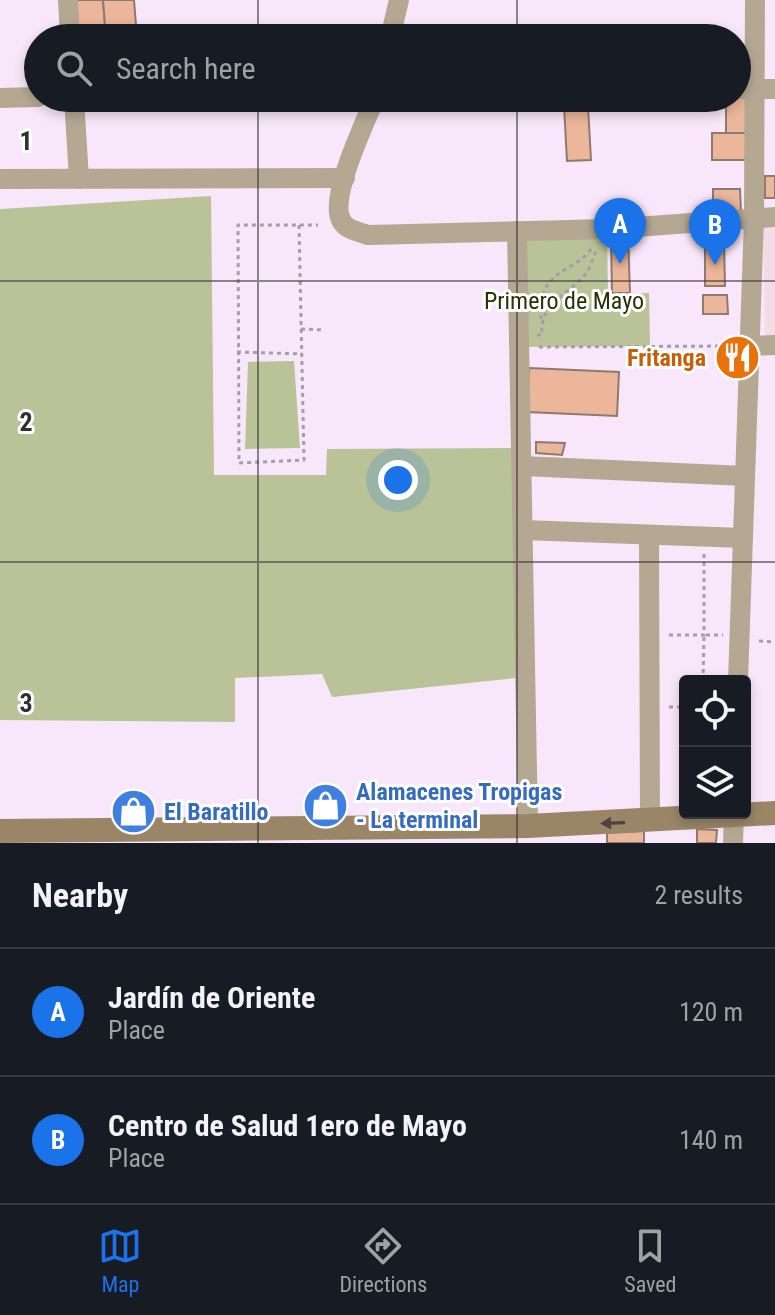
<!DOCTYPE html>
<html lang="en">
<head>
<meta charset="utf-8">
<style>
	:root { --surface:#171b24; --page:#242831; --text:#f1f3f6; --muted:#9ea1a6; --line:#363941; --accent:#1a73e8 }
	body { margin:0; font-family:"Roboto Condensed",sans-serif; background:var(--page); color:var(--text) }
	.controls { position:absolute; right:24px; bottom:24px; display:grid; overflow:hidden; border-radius:8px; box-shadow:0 4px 12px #0003 }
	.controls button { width:72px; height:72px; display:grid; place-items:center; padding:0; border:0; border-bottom:2px solid var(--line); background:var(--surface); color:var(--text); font:40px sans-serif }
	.you { position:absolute; left:398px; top:480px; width:28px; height:28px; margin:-20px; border:6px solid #fff; border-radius:50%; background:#1a73e8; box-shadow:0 0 0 12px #1a73e833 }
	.badge { display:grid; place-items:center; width:52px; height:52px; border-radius:50%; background:var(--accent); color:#fff; font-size:26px; font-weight:700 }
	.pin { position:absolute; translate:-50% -66px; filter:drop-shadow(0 2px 4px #0008) }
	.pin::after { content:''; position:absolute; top:42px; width:28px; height:24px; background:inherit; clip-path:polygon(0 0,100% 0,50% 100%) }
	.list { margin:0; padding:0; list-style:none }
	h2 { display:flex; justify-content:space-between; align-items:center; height:104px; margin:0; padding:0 32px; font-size:34px }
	h2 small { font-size:26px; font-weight:400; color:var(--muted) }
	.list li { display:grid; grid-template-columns:52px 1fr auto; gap:24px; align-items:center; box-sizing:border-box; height:128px; padding:0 32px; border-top:2px solid var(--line) }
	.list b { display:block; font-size:30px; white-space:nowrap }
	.list p { margin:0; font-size:26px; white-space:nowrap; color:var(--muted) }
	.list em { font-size:26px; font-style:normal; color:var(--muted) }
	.icon { flex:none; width:44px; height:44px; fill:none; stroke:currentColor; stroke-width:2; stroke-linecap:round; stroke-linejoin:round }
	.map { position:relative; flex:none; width:775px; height:843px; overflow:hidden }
	.search { position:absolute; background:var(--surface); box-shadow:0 4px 12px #0003; left:24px; right:24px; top:24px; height:88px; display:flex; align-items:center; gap:20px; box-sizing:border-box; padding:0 28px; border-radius:44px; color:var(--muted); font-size:30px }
	.sheet { height:360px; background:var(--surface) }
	nav { display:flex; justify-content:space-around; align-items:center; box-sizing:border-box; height:112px; border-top:2px solid var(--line); background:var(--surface); font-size:22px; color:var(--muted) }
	nav a { display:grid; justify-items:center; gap:4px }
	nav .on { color:var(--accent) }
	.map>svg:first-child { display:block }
	.industrial { fill:#f4dce7 }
	.green { fill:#b9c397 }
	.building { fill:#ebb699; stroke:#8f7a6f; stroke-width:2 }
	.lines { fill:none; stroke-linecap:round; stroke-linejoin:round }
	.path { stroke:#a99caa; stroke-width:3; stroke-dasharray:4 4; stroke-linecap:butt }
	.street { stroke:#b5a893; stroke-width:20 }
	.secondary { stroke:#9a8667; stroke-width:24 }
	.oneway { fill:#4e4341 }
	.grid { fill:none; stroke:#342d34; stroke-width:2; stroke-opacity:0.55 }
	.labels { text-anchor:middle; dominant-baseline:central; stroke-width:6; stroke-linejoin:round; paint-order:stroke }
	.park-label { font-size:24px; fill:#2a3107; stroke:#fff }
	.food-label { font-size:24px; font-weight:bold; fill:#c56008; stroke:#fff; text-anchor:end }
	.shop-label { font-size:24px; font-weight:bold; fill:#366cbe; stroke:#fff; text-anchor:start }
	.grid-label { font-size:26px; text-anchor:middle; font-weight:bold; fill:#342d34; stroke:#fff; stroke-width:6; stroke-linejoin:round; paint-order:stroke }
</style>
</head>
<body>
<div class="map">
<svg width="775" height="843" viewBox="0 0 775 843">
	<rect width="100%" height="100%" fill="#f8e7fa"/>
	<!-- industrial -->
	<path class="industrial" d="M 763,228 L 775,228 L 775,337 L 765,337 Z"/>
	<!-- green -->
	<g class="green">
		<path d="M 211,196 L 214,475 L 326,475 L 327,449 L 521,448 L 526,677 L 332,697 L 322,674 L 235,678 L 235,722 L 0,720 L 0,209 Z"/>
		<path d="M 517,231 L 607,231 L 608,294 L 649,293 L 650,346 L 519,347 Z"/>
		<path d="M 294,361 L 300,448 L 245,449 L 248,362 Z"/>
	</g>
	<!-- building -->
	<g class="building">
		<path d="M 71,0 L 103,0 L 106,38 L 74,38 Z"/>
		<path d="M 103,0 L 134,0 L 137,38 L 106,38 Z"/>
		<path d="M 746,97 L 746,133 L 726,133 L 726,98 Z"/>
		<path d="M 564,106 L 588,106 L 591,160 L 567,161 Z"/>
		<rect x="712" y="133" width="34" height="27"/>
		<rect x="765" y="176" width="10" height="22"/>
		<path d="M 713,189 L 740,189 L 741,213 L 713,213 Z"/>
		<path d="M 628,234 L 630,293 L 612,293 L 611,235 Z"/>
		<path d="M 705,244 L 724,244 L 725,286 L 705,286 Z"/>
		<path d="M 703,295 L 727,295 L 728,314 L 703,314 Z"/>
		<path d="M 529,368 L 619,372 L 617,416 L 527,412 Z"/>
		<path d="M 536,442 L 565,443 L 562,455 L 536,453 Z"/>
		<path d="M 316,796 L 334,796 L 333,815 L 317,815 Z"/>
		<path d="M 697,829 L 717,830 L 716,843 L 697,843 Z"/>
		<path d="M 644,831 L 644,843 L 607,843 L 607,833 Z"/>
	</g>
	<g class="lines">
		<!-- path -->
		<g class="path">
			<path d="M 299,225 L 304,460 L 239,463 L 238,225 L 318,225"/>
			<path d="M 541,319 C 542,310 542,295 546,287 C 556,269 580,266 591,249"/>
			<path d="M 301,329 L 324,330"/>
			<path d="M 537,335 L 542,335 C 539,302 570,295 587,272 C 591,266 594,255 597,248"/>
			<path d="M 539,347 L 732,346"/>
			<path d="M 237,352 L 302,354"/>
			<path d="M 669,635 L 704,635 L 704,554"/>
			<path d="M 759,641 L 775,642"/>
			<path d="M 703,681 L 704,635 L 723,635"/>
			<path d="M 669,707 L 685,707"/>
			<path d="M 496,795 L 509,795"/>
		</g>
		<!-- street -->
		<g class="street">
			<path d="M 68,0 L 70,38"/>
			<path d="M 390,38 L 399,0"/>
			<path d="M 737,89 L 775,89"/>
			<path d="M 0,98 L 38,97"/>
			<path d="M 74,98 L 79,179"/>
			<path d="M 375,98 C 365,123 329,197 341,220 C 346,230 357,231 368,235 L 608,229 L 775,217"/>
			<path d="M 0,179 L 345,178"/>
			<path d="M 517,231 L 528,826"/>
			<path d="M 750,346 L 775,345"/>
			<path d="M 522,466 L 745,476"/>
			<path d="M 523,530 L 743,538"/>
			<path d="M 649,535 L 650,821"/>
			<path d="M 738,681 L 754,218 L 755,0"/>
			<path d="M 733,843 L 734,813"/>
		</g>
		<!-- secondary -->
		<path class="secondary" d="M 0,831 L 528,826 L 775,813"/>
	</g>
	<!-- one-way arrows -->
	<defs><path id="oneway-solid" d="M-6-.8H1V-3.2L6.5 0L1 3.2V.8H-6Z" transform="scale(2)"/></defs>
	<use class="oneway" href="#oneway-solid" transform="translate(613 823) rotate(178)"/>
	<!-- grid -->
	<path class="grid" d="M 258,0 L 258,38M 517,0 L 517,38M 258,98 L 258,843M 517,98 L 517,843M 0,281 L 775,281M 0,562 L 775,562"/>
	<!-- icons -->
	<defs>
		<symbol id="restaurant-disc" viewBox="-11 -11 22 22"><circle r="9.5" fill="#e8710a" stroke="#fff"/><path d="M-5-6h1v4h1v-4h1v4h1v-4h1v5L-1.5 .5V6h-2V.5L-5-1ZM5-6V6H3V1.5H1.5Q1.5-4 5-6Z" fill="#fff"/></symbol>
		<symbol id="shop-disc" viewBox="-11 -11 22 22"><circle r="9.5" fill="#3f7fe0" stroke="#fff"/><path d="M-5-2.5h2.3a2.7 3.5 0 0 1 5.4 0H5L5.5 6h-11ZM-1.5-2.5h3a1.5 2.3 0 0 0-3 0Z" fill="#fff"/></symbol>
	</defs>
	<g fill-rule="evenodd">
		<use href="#restaurant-disc" x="712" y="332" width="51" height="51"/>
		<use href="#shop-disc" x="300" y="780" width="51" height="51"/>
		<use href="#shop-disc" x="108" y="786" width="51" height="51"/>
	</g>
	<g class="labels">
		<!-- park labels -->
		<g class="park-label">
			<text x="564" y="301">Primero de Mayo</text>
		</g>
		<!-- food labels -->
		<g class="food-label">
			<text x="706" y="358">Fritanga</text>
		</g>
		<!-- shop labels -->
		<g class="shop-label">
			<text x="356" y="792">Alamacenes Tropigas<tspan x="356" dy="28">- La terminal</tspan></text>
			<text x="164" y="812">El Baratillo</text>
		</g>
	</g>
	<g class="grid-label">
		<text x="26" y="150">1</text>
		<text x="26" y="431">2</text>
		<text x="26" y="712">3</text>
	</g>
</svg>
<div class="controls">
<button><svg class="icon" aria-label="locate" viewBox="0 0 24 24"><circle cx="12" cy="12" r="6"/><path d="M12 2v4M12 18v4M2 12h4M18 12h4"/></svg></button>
<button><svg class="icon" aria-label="layers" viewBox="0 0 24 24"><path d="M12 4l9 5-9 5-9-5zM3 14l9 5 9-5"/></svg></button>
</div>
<div class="you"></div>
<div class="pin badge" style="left:620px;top:264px">A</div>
<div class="pin badge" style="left:715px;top:265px">B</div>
<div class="search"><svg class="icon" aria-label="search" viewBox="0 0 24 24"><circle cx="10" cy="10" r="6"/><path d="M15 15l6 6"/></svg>Search here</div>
</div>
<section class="sheet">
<h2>Nearby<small>2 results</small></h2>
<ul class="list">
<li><span class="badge">A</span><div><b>Jardín de Oriente</b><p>Place</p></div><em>120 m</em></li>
<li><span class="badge">B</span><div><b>Centro de Salud 1ero de Mayo</b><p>Place</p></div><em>140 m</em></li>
</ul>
</section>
<nav>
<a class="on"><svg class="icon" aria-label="map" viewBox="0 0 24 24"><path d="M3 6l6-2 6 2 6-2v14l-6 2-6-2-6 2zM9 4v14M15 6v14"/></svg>Map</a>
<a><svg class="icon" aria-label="directions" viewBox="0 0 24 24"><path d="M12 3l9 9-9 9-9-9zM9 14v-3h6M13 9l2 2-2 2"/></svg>Directions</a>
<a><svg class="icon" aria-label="saved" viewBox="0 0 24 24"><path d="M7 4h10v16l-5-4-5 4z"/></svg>Saved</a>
</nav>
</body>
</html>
